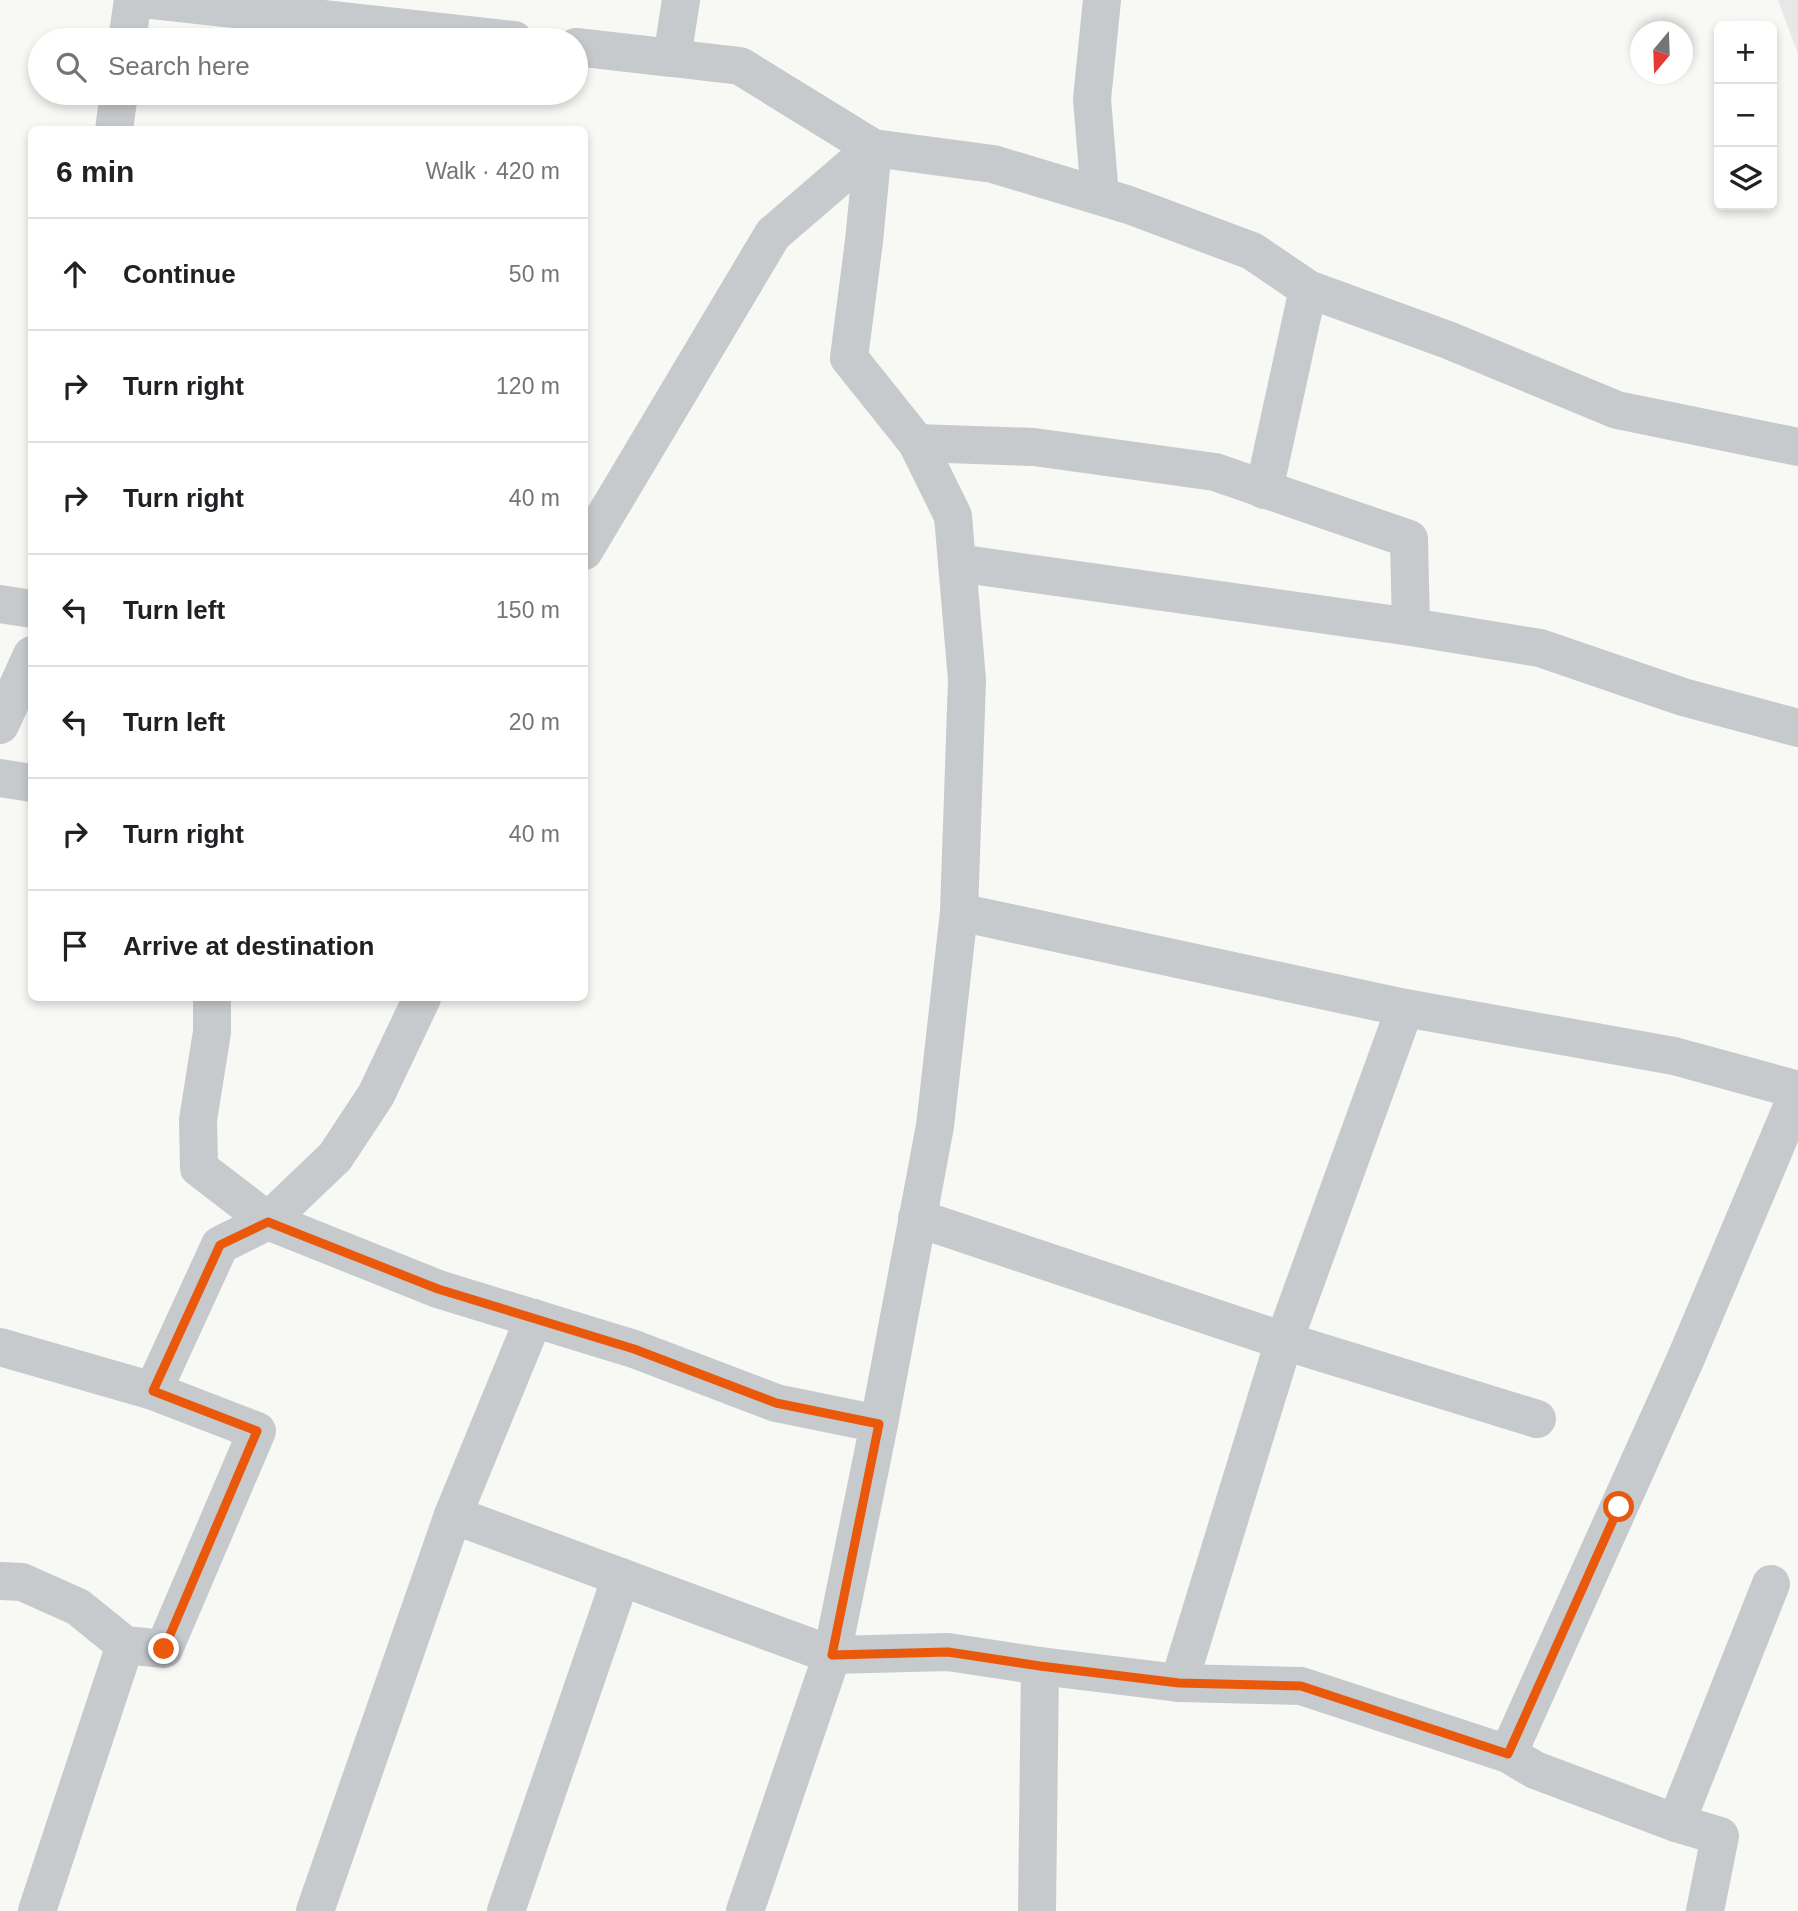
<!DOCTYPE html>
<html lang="en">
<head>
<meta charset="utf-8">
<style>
	:root { --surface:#fff; --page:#f2f2f2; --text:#202124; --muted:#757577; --line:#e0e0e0 }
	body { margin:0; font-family:Arial,sans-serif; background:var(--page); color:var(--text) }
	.controls { position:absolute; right:21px; top:21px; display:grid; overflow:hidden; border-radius:10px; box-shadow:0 4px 10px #0003 }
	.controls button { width:63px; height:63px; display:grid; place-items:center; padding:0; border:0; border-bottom:2px solid var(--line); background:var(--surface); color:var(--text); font:35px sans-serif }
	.compass { position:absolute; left:1630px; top:21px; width:63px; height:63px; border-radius:50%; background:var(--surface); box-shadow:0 4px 10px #0003; rotate:199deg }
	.stop { position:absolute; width:21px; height:21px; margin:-16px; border:5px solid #ea580c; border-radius:50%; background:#fff }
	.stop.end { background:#ea580c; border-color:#fff; box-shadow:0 2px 7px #0008 }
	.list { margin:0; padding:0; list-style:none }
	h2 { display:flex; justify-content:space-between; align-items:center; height:91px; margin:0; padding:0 28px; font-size:30px }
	h2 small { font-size:23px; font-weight:400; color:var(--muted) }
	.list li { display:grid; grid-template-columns:46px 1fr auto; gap:21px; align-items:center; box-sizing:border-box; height:112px; padding:0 28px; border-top:2px solid var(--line) }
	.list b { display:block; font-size:26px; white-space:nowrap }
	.list em { font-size:23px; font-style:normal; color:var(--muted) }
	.icon { flex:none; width:38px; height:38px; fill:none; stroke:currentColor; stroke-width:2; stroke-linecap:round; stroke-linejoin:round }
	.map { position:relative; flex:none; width:1798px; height:1911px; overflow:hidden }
	.search { position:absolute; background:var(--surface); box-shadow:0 4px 10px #0003; left:28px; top:28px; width:560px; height:77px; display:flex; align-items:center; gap:18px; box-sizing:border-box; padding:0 24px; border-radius:38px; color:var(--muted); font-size:26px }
	.panel { position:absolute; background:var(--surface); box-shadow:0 4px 10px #0003; left:28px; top:126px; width:560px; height:875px; border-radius:10px }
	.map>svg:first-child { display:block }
	.built { fill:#e6e7e6 }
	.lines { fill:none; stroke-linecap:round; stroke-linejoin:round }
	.street { stroke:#c6cacd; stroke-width:38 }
	.route { stroke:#ea580c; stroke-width:9 }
</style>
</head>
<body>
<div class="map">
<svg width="1798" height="1911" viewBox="0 0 1798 1911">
	<rect width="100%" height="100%" fill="#f8f8f5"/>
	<!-- built -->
	<path class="built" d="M 1778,0 L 1798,0 L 1798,54 Z"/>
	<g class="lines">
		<!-- street -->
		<g class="street">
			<path d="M 152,0 L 514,40"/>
			<path d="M 127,40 L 133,0"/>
			<path d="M 576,47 L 672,58 L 681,0"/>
			<path d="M 672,58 L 740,66 L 873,148 L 993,164 L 1129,205 L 1252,251 L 1308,289 L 1448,340 L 1617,410 L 1798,447"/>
			<path d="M 114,130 L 119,93"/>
			<path d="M 873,148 L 864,241 L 849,358 L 917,443 L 953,516 L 967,680 L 959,912 L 935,1126 L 879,1424"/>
			<path d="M 1100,196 L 1092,99 L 1102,0"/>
			<path d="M 917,443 L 1034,447 L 1215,472 L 1409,539 L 1411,627 L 1540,648 L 1683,697 L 1798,728"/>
			<path d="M 1264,490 L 1308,289"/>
			<path d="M 584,551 L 773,234 L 873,148"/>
			<path d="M 957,563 L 1411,627"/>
			<path d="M 0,604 L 32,609"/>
			<path d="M 0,725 L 32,655"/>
			<path d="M 0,778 L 32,783"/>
			<path d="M 959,912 L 1405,1008 L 1674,1056 L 1798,1090"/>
			<path d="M 212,998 L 212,1032 L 198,1120 L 199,1168 L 268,1221 L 438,1289 L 634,1349 L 776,1403 L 879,1424 L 832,1655 L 453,1515"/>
			<path d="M 917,1218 L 1284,1341 L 1537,1419"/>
			<path d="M 0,1347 L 153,1391 L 257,1431 L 164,1649 L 125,1645 L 78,1607 L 22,1582 L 0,1581"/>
			<path d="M 153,1391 L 220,1245 L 268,1221 L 335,1157 L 376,1095 L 422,998"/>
			<path d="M 1179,1683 L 1301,1686 L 1508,1754 L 1686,1358 L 1798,1093"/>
			<path d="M 1508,1754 L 1535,1770 L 1676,1823 L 1720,1836 L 1705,1911"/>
			<path d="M 1676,1823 L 1771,1584"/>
			<path d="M 37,1911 L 125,1645"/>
			<path d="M 315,1911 L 453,1515 L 534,1318"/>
			<path d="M 506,1911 L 621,1577"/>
			<path d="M 745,1911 L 832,1655 L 948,1652 L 1040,1666 L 1179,1683 L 1284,1341 L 1405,1008"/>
			<path d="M 1037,1911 L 1040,1666"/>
		</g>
	</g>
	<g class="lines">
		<!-- route -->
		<path class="route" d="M 164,1649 L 257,1431 L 153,1391 L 220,1245 L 268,1222 L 438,1289 L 634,1349 L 776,1403 L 879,1424 L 832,1655 L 948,1652 L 1040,1666 L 1179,1683 L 1301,1686 L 1508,1754 L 1619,1507"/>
	</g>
</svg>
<div class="controls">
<button>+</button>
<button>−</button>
<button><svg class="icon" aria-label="layers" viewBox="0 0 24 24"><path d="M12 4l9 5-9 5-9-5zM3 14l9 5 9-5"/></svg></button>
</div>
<svg class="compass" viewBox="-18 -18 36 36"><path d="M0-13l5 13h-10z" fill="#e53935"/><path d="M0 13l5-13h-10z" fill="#757577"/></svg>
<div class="stop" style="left:1619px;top:1507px"></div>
<div class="stop end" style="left:164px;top:1649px"></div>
<div class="search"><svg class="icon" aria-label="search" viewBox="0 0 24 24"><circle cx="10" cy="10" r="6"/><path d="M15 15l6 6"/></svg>Search here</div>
<section class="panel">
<h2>6 min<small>Walk · 420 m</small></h2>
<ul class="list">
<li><svg class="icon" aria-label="ahead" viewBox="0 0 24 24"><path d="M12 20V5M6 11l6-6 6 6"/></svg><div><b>Continue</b></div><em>50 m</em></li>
<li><svg class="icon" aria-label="right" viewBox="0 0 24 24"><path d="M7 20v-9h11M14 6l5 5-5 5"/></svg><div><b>Turn right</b></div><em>120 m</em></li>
<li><svg class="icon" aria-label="right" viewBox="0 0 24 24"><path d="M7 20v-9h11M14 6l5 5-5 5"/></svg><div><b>Turn right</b></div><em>40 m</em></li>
<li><svg class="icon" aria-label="left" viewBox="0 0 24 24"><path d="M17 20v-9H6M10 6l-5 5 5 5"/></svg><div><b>Turn left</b></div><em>150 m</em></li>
<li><svg class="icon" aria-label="left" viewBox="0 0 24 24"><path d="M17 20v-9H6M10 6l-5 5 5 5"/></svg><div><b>Turn left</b></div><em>20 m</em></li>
<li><svg class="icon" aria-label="right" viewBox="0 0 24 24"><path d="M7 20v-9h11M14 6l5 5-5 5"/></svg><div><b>Turn right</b></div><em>40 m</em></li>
<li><svg class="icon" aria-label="arrive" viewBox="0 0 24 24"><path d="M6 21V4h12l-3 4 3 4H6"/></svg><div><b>Arrive at destination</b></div></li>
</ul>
</section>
</div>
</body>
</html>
